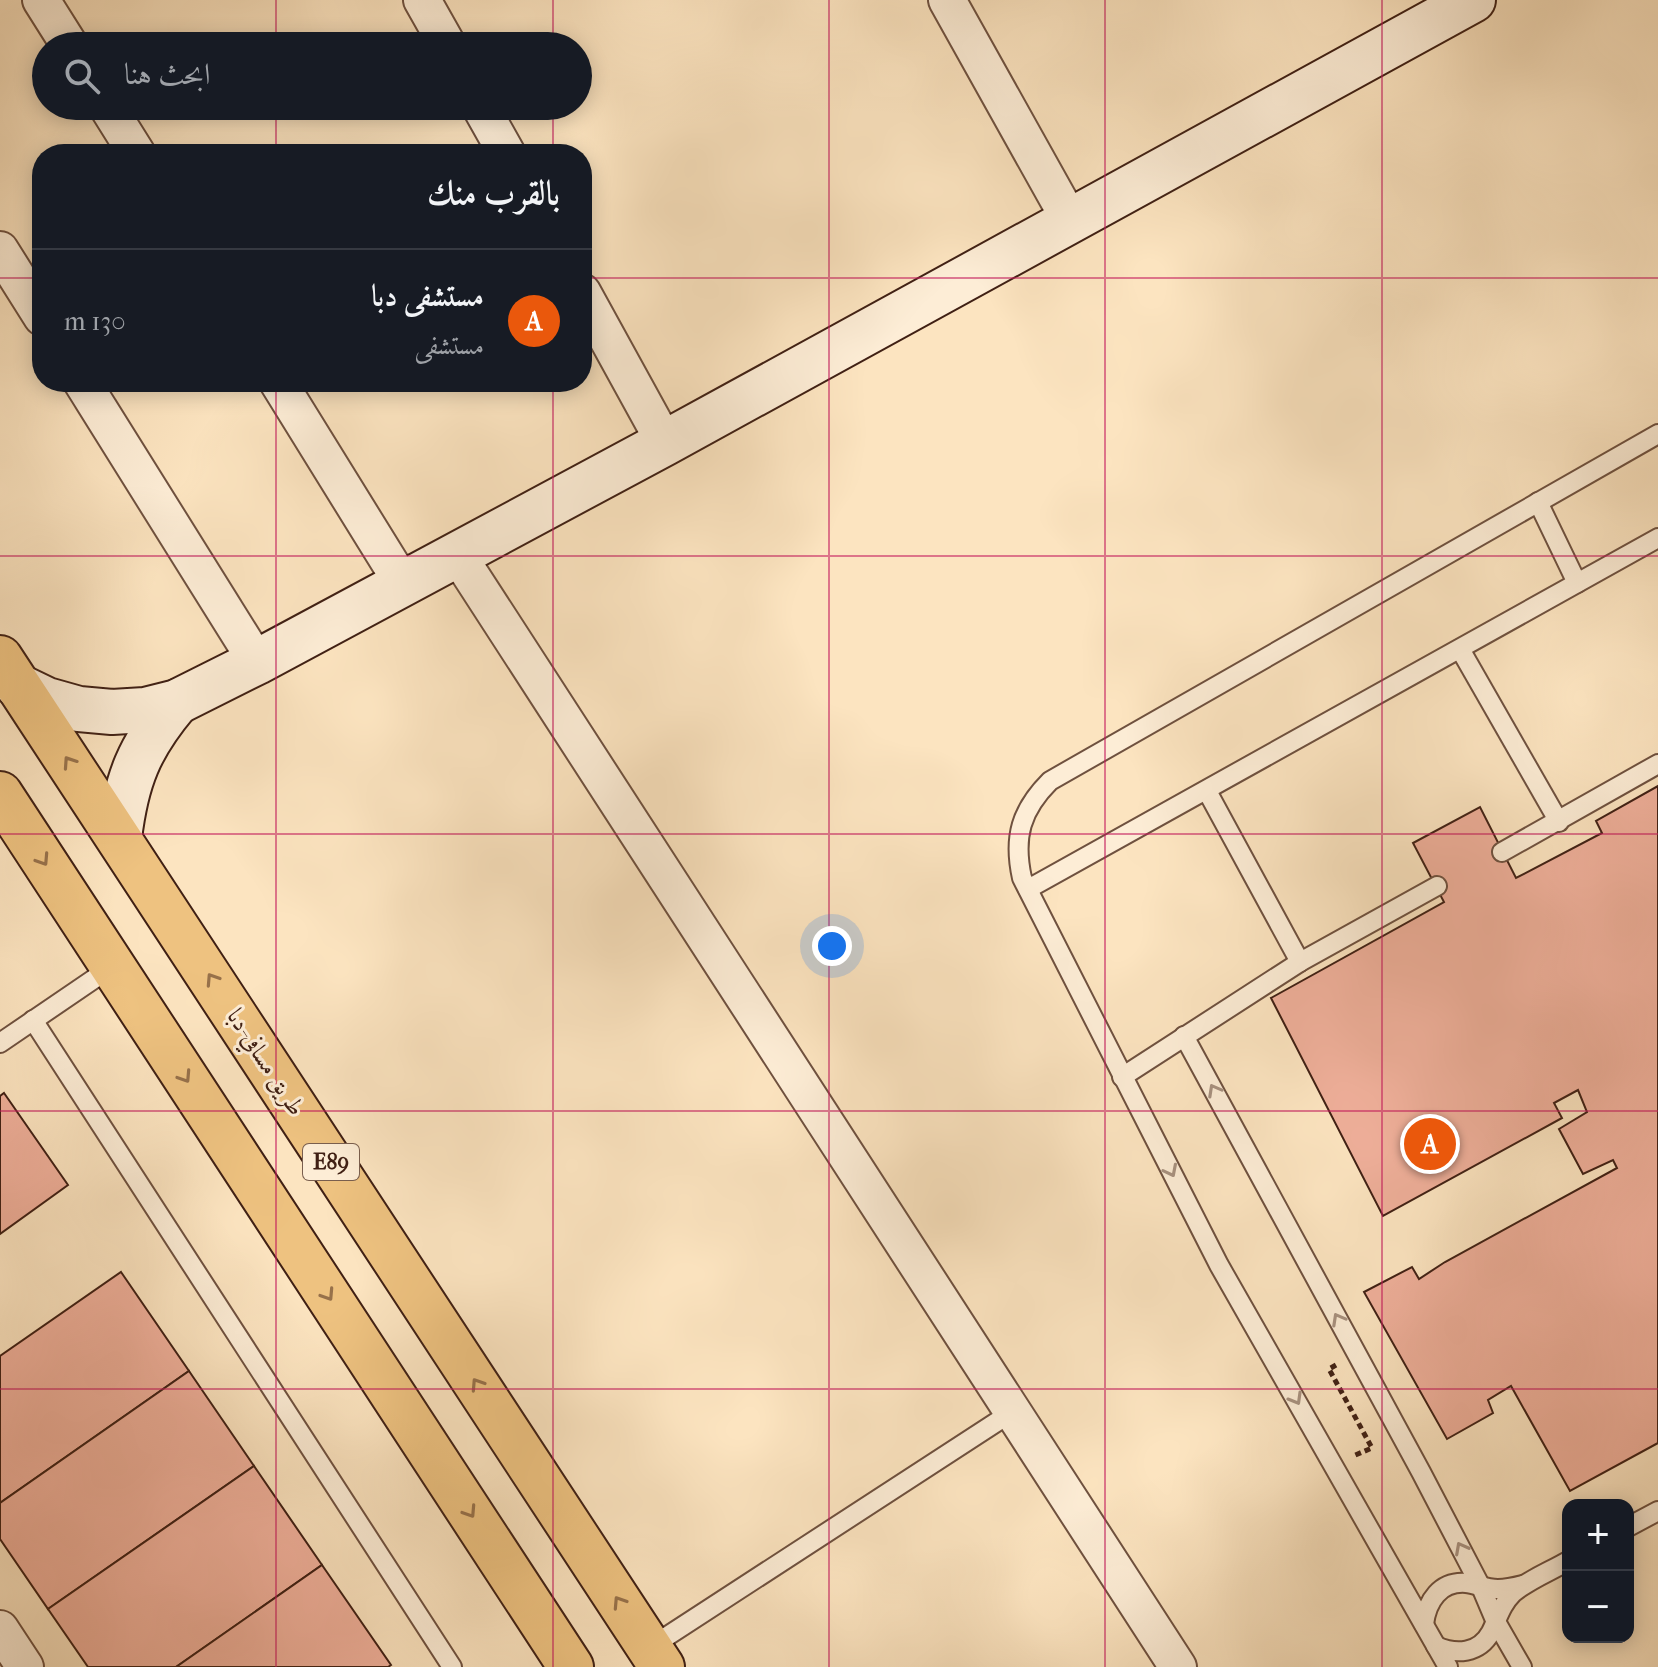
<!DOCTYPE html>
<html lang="ar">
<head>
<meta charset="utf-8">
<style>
	:root { --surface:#171b24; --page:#242831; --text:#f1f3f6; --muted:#9ea1a6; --line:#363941; --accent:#ea580c }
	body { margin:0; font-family:"IM FELL French Canon",Amiri,serif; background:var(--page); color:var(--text); direction:rtl }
	.controls { position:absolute; right:24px; bottom:24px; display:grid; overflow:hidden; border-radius:16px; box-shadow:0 4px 20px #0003 }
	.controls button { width:72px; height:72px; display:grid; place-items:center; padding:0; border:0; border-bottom:2px solid var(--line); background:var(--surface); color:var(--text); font:40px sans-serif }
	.you { position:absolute; left:832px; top:946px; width:28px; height:28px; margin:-20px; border:6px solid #fff; border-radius:50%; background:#1a73e8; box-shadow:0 0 0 12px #1a73e833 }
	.badge { display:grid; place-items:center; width:52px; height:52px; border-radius:50%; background:var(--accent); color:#fff; font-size:26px; font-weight:700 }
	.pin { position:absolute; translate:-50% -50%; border:4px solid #fff; box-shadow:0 2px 8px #0006 }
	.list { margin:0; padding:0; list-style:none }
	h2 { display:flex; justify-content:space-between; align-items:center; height:104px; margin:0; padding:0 32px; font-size:34px }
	h2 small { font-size:26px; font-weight:400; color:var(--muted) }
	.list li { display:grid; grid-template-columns:52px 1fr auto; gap:24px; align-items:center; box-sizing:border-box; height:144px; padding:0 32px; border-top:2px solid var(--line) }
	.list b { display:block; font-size:30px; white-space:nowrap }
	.list p { margin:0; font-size:26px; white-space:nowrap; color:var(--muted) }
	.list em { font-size:26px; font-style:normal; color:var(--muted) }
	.icon { flex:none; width:44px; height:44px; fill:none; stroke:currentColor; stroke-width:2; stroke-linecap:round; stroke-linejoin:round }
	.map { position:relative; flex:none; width:1658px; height:1667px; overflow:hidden; direction:ltr }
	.search { position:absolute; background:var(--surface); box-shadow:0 4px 20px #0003; left:32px; top:32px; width:560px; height:88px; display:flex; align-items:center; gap:20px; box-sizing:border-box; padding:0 28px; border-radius:44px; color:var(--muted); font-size:30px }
	.panel { position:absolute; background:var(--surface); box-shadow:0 4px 20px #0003; left:32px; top:144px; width:560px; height:248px; border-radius:32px; direction:rtl }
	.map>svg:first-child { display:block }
	.building { fill:#efaf9a; stroke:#402014; stroke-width:2 }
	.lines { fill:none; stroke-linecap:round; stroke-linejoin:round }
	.lane-casing { stroke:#6f513f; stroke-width:22 }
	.street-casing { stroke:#6f513f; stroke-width:40 }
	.secondary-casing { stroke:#402014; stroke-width:48 }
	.highway-casing { stroke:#402014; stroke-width:48 }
	.path { stroke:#402014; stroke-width:5; stroke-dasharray:6 4; stroke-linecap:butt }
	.lane { stroke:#fdedd6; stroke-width:18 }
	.street { stroke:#fdedd6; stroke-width:36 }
	.secondary { stroke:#fdedd6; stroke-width:44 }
	.highway { stroke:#eec280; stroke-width:44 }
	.oneway { stroke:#97714a }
	.oneway2 { stroke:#a8917f }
	.grid { fill:none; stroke:#c2185b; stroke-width:2; stroke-opacity:0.55 }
	.labels { text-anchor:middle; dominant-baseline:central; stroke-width:6; stroke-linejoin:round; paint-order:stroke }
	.shield { fill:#fdedd6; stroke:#795e4e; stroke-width:2 }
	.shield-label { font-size:22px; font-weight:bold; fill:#402014 }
	.street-label { font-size:24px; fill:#402014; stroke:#fdedd6 }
</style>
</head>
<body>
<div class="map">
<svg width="1658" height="1667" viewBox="0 0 1658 1667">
	<rect width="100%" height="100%" fill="#fce4c0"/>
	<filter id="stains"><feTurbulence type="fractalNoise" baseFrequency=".0025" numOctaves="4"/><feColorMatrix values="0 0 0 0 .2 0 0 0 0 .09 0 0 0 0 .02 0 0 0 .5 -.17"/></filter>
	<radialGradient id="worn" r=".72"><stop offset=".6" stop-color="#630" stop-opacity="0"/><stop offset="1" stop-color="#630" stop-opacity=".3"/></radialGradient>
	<!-- building -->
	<g class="building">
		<path d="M 1658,786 L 1658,1443 L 1570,1491 L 1511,1386 L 1488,1400 L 1493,1413 L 1447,1439 L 1364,1292 L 1412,1267 L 1419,1279 L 1445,1262 L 1617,1168 L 1613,1160 L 1583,1174 L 1559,1129 L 1587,1112 L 1578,1090 L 1554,1103 L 1562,1118 L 1383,1216 L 1271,998 L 1444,902 L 1413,843 L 1480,807 L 1516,878 L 1602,833 L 1596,821 Z"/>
		<path d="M 4,1093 L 68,1185 L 0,1234 L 0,1096 Z"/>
		<path d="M 121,1272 L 189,1371 L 0,1503 L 0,1356 Z"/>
		<path d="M 189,1371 L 254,1466 L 48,1609 L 0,1539 L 0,1503 Z"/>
		<path d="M 254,1466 L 322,1565 L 176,1667 L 88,1667 L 48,1609 Z"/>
		<path d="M 322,1565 L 391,1665 L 388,1667 L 176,1667 Z"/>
	</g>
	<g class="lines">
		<defs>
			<g id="lane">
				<path d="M 1538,502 L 1577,583"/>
				<path d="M 1460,649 L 1559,822"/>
				<path d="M 1207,791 L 1300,962"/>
				<path d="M 1502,852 L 1658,764"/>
				<path d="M 1028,889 L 1658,538"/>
				<path d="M 33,1020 L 452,1667"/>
				<path d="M 1184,1036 L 1421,1472 L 1481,1587 L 1495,1620 L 1522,1667"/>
				<path d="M 0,1043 L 113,966"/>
				<path d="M 1122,1077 L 1300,962 L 1437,886"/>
				<path d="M 1628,1527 L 1658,1511"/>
				<path d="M 1424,1624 C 1427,1601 1440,1581 1466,1583 C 1476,1584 1486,1589 1498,1589 C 1506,1589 1515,1587 1523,1585"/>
				<path d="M 1436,1646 C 1456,1655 1479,1654 1491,1632 C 1498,1618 1501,1605 1513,1593 C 1528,1580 1551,1571 1568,1561"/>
				<path d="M 649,1648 L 1012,1412"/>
				<path d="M 1448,1667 L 1219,1265 L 1022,878 C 1013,837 1021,810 1050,781 L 1658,434"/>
			</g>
			<g id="street">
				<path d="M 41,0 L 70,46"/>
				<path d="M 422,0 L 448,46"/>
				<path d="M 947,0 L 1071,222"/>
				<path d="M 107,106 L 137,154"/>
				<path d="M 480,106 L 507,154"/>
				<path d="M 0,250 L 42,317"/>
				<path d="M 582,292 L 665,443"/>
				<path d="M 82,382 L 257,662"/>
				<path d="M 278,382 L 403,584"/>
				<path d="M 457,554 L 1178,1667"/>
				<path d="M 0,1629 L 25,1667"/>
			</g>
			<g id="secondary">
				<path d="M 18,686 L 47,700 L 79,709 L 112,712 L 145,710 L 177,702 L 257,662 L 665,443 L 1473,0"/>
				<path d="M 119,838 C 126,780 139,747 177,702"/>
			</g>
			<g id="highway">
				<path d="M 0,658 L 662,1667"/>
				<path d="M 0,794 L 571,1667"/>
			</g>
		</defs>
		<!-- lane casing -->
		<use href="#lane" class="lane-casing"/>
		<!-- street casing -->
		<use href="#street" class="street-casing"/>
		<!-- secondary casing -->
		<use href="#secondary" class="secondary-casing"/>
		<!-- highway casing -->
		<use href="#highway" class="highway-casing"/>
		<!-- path -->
		<path class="path" d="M 1336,1365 L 1329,1369 L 1372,1448 L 1353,1456"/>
		<!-- lane -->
		<use href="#lane" class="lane"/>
		<!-- street -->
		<use href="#street" class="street"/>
		<!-- secondary -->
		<use href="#secondary" class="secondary"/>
		<!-- highway -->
		<use href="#highway" class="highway"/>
	</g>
	<!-- one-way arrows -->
	<defs><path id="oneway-chevron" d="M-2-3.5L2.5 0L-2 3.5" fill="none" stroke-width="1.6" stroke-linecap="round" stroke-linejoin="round" transform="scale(2)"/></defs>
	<g class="oneway">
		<use href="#oneway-chevron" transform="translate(69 762) rotate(-124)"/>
		<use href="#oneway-chevron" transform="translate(43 860) rotate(57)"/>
		<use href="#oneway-chevron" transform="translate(212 979) rotate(-123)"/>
		<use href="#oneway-chevron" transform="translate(185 1077) rotate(57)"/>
		<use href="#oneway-chevron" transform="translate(328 1295) rotate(57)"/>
		<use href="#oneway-chevron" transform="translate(477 1384) rotate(-123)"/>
		<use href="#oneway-chevron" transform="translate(470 1512) rotate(57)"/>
		<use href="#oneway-chevron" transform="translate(619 1602) rotate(-123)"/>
	</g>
	<g class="oneway2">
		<use href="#oneway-chevron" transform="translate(1214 1090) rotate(-119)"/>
		<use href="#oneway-chevron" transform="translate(1171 1171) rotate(63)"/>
		<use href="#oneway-chevron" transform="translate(1338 1319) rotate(-119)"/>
		<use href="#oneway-chevron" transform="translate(1296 1399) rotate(60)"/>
		<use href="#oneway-chevron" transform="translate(1461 1548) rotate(-118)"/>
	</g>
	<!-- grid -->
	<path class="grid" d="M 276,0 L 276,46M 553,0 L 553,46M 829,0 L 829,1667M 1105,0 L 1105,1667M 1382,0 L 1382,1667M 276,106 L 276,154M 553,106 L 553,154M 0,278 L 42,278M 582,278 L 1658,278M 276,382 L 276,1667M 553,382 L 553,1667M 0,556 L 1658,556M 0,834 L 1658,834M 0,1111 L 1658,1111M 0,1389 L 1658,1389"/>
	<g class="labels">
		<!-- shield labels -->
		<rect class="shield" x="303" y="1144" width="56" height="36" rx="6"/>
		<g class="shield-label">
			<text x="331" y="1162">E89</text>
		</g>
		<!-- street labels -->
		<g class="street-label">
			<text transform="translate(266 1062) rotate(57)">طريق مسافي-دبا</text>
		</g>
	</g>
	<rect width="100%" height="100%" filter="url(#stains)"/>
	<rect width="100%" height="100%" fill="url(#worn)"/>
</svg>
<div class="controls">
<button>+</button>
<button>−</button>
</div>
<div class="you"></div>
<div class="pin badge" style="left:1430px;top:1144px">A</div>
<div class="search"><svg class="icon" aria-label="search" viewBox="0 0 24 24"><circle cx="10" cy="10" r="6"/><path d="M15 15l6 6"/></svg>ابحث هنا</div>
<section class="panel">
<h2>بالقرب منك<small></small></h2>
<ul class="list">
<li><span class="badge">A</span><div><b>مستشفى دبا</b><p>مستشفى</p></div><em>130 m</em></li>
</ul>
</section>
</div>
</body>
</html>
